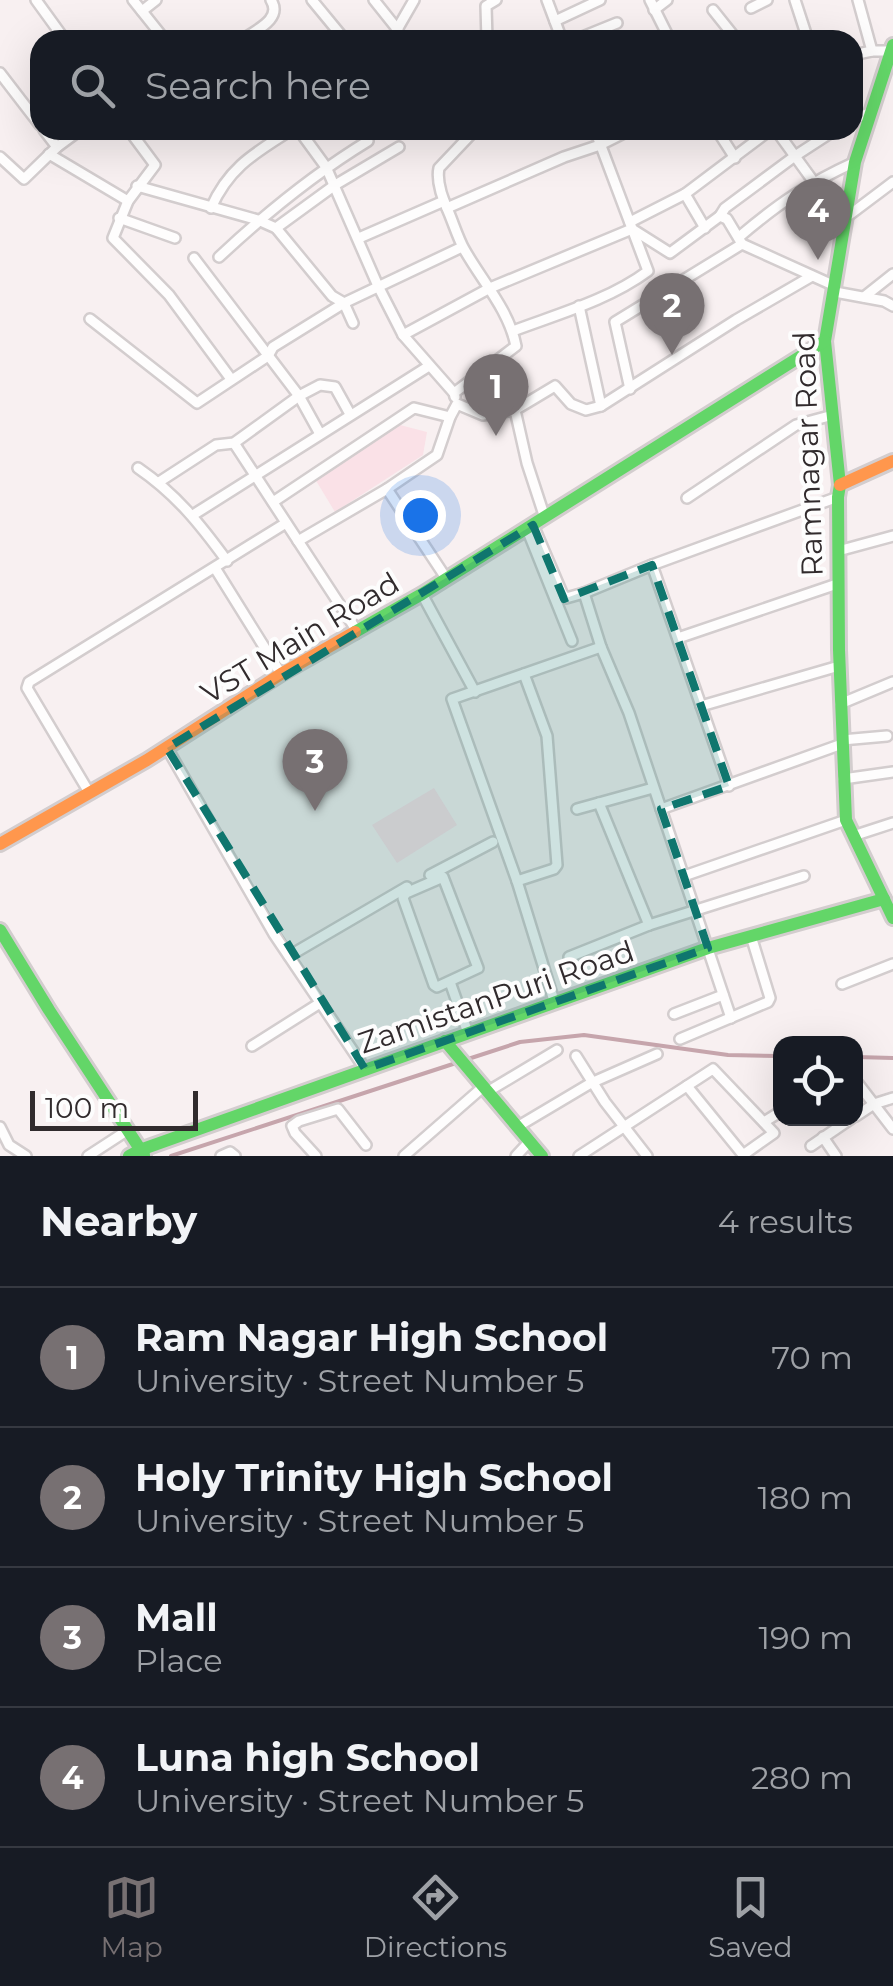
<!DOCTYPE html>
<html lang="en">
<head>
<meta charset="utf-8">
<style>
	:root { --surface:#171b24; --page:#20242c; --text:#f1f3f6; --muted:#9ea1a6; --line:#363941; --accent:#777072 }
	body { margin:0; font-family:Montserrat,sans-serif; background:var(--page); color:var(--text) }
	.controls { position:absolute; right:30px; bottom:30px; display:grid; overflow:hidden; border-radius:20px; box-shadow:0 10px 40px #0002 }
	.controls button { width:90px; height:90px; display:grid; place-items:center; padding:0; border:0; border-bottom:2px solid var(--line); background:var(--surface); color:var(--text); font:50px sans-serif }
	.scale { position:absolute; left:30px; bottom:25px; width:168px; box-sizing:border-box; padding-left:10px; border:5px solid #312b2d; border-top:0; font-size:28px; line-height:35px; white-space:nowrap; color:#312b2d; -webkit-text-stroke:8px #fdfdfd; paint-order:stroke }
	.you { position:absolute; left:420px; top:515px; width:35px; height:35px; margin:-25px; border:8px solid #fff; border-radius:50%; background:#1a73e8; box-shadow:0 0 0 15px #1a73e833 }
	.badge { display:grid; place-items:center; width:65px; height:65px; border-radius:50%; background:var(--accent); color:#fff; font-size:32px; font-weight:700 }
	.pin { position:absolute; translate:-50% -82px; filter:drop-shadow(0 2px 5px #0008) }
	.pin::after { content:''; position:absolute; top:52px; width:35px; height:30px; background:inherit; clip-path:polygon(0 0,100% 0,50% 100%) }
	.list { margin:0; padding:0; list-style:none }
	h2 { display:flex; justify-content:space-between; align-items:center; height:130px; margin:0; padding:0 40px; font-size:42px }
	h2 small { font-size:32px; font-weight:400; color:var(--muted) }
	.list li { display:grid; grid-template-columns:65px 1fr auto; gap:30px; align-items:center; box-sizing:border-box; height:140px; padding:0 40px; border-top:2px solid var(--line) }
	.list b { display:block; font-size:38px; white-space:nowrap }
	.list p { margin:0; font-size:32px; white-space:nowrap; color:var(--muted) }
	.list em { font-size:32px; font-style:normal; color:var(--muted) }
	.icon { flex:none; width:55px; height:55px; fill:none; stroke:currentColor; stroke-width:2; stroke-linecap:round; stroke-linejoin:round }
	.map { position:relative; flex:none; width:893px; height:1156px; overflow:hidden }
	.search { position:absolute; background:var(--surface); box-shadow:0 10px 40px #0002; left:30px; right:30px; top:30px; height:110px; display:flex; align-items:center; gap:25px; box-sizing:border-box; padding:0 35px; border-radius:30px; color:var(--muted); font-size:38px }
	.sheet { height:690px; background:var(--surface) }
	nav { display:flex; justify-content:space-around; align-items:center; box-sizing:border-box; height:140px; border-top:2px solid var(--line); background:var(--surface); font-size:28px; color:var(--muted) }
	nav a { display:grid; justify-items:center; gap:5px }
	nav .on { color:var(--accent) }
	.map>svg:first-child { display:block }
	.green { fill:#fae1e7 }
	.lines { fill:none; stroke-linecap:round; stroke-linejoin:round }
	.stream { stroke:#c6a5ac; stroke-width:4 }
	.street-casing { stroke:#d3cdce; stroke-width:14 }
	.fast-casing { stroke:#d3cdce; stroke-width:18 }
	.slow-casing { stroke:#d3cdce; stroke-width:18 }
	.street { stroke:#fefdfd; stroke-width:9 }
	.fast { stroke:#63d668; stroke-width:12 }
	.slow { stroke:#ff974d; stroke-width:12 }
	.marked { fill:#0f766e; fill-opacity:0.2; stroke:#0f766e; stroke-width:8; stroke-dasharray:20 12; stroke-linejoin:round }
	.labels { text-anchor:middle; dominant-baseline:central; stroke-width:8; stroke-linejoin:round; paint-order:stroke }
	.street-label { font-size:30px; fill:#312b2d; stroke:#fdfdfd }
</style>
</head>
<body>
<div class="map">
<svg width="893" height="1156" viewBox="0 0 893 1156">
	<rect width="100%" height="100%" fill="#f8f0f1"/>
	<!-- green -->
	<g class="green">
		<path d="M 400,425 L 427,432 L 423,455 L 335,512 L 315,479 Z"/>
		<path d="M 434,788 L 457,825 L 397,863 L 372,825 Z"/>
	</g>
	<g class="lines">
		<!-- stream -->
		<g class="stream">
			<path d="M 856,1057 L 893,1058"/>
			<path d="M 465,1060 L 520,1042 L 584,1035 L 728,1055 L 780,1056"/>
			<path d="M 171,1156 L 456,1063"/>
		</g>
		<defs>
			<g id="street">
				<path d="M 36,0 L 65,40"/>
				<path d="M 133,0 L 165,40"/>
				<path d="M 312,0 L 345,40"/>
				<path d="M 374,0 L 398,30"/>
				<path d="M 547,0 L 562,40"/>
				<path d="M 650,0 L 670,40"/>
				<path d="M 795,0 L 808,40"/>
				<path d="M 858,0 L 872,51"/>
				<path d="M 751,8 L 767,0"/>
				<path d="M 654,10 L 667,0"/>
				<path d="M 713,10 L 737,40"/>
				<path d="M 142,11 L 156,0"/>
				<path d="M 555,21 L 600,0"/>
				<path d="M 242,40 C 256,30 283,19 271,0"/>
				<path d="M 391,40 L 414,0"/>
				<path d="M 487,40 L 486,6 L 496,0"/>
				<path d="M 575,40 L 617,23"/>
				<path d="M 853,55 L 872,51 L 891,51"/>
				<path d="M 0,73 L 40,125"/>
				<path d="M 853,119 L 872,112"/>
				<path d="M 44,130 L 57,147"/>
				<path d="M 129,130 L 155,165 L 128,201 L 113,238 L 169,295 L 231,379"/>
				<path d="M 299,130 L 326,167 L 378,286 L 403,335 L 454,393 L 455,397"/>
				<path d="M 717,130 L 735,158"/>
				<path d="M 776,130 L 813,181"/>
				<path d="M 49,154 L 128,201"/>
				<path d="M 0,157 L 24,179 L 57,147 L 80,130"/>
				<path d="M 137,186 L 258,220 L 276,228 L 332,296 L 344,303 L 353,323"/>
				<path d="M 685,194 L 705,228"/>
				<path d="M 211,208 C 229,167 255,153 291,130"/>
				<path d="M 447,208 L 564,157 L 600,145 L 630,130"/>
				<path d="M 720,216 L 725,208 L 795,156 L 835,130"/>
				<path d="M 119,218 L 175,238"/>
				<path d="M 844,219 L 893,182"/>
				<path d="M 630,222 L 685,194 L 770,130"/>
				<path d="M 276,228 L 335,185 L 399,147"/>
				<path d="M 739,237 C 779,203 807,184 855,162"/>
				<path d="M 359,238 L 444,201"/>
				<path d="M 219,257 C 266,213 314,174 368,141"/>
				<path d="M 194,258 L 299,396 L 320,434"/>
				<path d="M 835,292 L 884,301 L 893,306"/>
				<path d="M 864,297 L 893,274"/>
				<path d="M 579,306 L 601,406"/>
				<path d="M 90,319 L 197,403 L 268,356 L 273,347 L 344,303 L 462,247"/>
				<path d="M 513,331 C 558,314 609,300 648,271 L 595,130"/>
				<path d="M 403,335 L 490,288 L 632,229 L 670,253 L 720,216 L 727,219 L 742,244"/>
				<path d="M 630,389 L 615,322 L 742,244 L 835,286"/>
				<path d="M 454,393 L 516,346 C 509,310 482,281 464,249 C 458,238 454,225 449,213 C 443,200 436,182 439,168 L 475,130"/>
				<path d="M 515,410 L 527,463 L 545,518"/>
				<path d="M 234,443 L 357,631"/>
				<path d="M 138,468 C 176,494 200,524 227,561"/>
				<path d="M 159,482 L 216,445 L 234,443 L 299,396 L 320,385 L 335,387 L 350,414"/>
				<path d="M 387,489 L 446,578"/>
				<path d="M 687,498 L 796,425 L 833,415"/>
				<path d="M 273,502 L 414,408 L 450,417"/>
				<path d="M 193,515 L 429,366"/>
				<path d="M 533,525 L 562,593 L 566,598 L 584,593 L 652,565 L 838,497"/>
				<path d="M 527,529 L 572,641"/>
				<path d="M 298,541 L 387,489 L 437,455 L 450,417 L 457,404 L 483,415 L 515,410 L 555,386 L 571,404 L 586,410 L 601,406 L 736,320 L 812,276"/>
				<path d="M 838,551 L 893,536"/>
				<path d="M 652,565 L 729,786"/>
				<path d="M 215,568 L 281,674"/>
				<path d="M 584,593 L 601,647 L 629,713 L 731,1018"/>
				<path d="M 422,594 L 475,692"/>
				<path d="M 678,638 L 837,584"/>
				<path d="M 840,704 L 893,682"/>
				<path d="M 701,706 L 839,666"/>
				<path d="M 842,740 L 887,736"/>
				<path d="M 167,748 L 274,934 L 365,1069"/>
				<path d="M 843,779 L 893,772"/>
				<path d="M 90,794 L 27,688 L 29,682 L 286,523"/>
				<path d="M 599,803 L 649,925"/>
				<path d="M 577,809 L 653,788"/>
				<path d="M 661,809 L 842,744"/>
				<path d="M 853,836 L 893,823"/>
				<path d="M 430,875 L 493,842"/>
				<path d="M 684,876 L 846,820"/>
				<path d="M 443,877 L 478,968 L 437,987 L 434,985 L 403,898 L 406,893 Z"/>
				<path d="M 517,881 L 554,869 L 557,865 L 547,736 L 524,674"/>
				<path d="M 289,956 L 407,887"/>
				<path d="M 569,957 L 649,925 L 804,876"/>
				<path d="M 450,982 L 468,1033"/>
				<path d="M 842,984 L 893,964"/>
				<path d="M 555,1004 L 517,881 L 452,699 L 601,647"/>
				<path d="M 674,1014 L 723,995"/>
				<path d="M 680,1039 L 768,1002 L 770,998 L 751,936"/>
				<path d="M 252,1046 L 320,1003"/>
				<path d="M 576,1056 L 605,1102 L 647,1156"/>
				<path d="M 856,1081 L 893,1129"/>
				<path d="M 687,1086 L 744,1156"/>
				<path d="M 487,1092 L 557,1050"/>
				<path d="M 856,1116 L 874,1104 L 893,1098"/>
				<path d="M 764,1122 L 780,1112"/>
				<path d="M 0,1127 L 9,1145 L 26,1156"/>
				<path d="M 517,1127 L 591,1083 L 657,1054"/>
				<path d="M 823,1137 L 836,1156"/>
				<path d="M 811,1146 L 852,1118"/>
				<path d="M 88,1156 L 128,1130"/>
				<path d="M 221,1156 L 230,1152 L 235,1156"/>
				<path d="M 316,1156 L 295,1133 L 292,1126 L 299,1121 L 338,1109 L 366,1145"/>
				<path d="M 404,1156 L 483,1087"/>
				<path d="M 516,1156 L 529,1142"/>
				<path d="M 579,1156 L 713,1069 L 774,1133 L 743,1155"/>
			</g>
			<g id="fast">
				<path d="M 893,45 L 855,162 L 825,341 L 840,485 L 838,497 L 839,650 L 846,820 L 893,918"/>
				<path d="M 355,632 L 422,594 L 825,341"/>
				<path d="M 0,930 L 49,1010 L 144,1155"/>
				<path d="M 445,1041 L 542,1156"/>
				<path d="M 129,1156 L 140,1150 L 708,948 L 884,899"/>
			</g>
			<g id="slow">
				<path d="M 840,485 L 893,461"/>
				<path d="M 0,844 L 147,760 L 281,674 L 355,632"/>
			</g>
		</defs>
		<!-- street casing -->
		<use href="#street" class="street-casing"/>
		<!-- fast casing -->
		<use href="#fast" class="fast-casing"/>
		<!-- slow casing -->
		<use href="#slow" class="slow-casing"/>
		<!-- street -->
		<use href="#street" class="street"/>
		<!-- fast -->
		<use href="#fast" class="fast"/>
		<!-- slow -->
		<use href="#slow" class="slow"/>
	</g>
	<!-- marked area -->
	<path class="marked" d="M 533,525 L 564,599 L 652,565 L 729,786 L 661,809 L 708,948 L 365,1069 L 167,748 Z"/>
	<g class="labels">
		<!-- street labels -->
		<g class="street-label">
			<text transform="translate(808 454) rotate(-92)">Ramnagar Road</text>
			<text transform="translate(300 638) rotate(-31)">VST Main Road</text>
			<text transform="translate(496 997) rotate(-19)">ZamistanPuri Road</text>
		</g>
	</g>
</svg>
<div class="controls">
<button><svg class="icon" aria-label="locate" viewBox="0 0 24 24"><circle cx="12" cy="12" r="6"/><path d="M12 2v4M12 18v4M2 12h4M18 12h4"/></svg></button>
</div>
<div class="scale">100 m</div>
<div class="you"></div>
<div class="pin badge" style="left:496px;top:436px">1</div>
<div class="pin badge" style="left:672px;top:355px">2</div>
<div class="pin badge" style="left:315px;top:811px">3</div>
<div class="pin badge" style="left:818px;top:260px">4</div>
<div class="search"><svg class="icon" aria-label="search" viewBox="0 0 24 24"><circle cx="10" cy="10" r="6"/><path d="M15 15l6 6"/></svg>Search here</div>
</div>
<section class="sheet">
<h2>Nearby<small>4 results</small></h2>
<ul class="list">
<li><span class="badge">1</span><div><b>Ram Nagar High School</b><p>University · Street Number 5</p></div><em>70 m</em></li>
<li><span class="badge">2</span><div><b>Holy Trinity High School</b><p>University · Street Number 5</p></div><em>180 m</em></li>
<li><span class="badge">3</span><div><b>Mall</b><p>Place</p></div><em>190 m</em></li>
<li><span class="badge">4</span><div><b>Luna high School</b><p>University · Street Number 5</p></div><em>280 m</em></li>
</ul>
</section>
<nav>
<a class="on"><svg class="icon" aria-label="map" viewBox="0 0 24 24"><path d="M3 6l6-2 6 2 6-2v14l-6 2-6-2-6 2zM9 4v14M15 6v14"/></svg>Map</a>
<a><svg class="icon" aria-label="directions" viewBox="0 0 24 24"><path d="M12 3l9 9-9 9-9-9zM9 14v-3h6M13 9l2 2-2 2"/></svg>Directions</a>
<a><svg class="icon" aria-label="saved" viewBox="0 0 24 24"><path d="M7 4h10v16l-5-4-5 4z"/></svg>Saved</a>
</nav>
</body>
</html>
